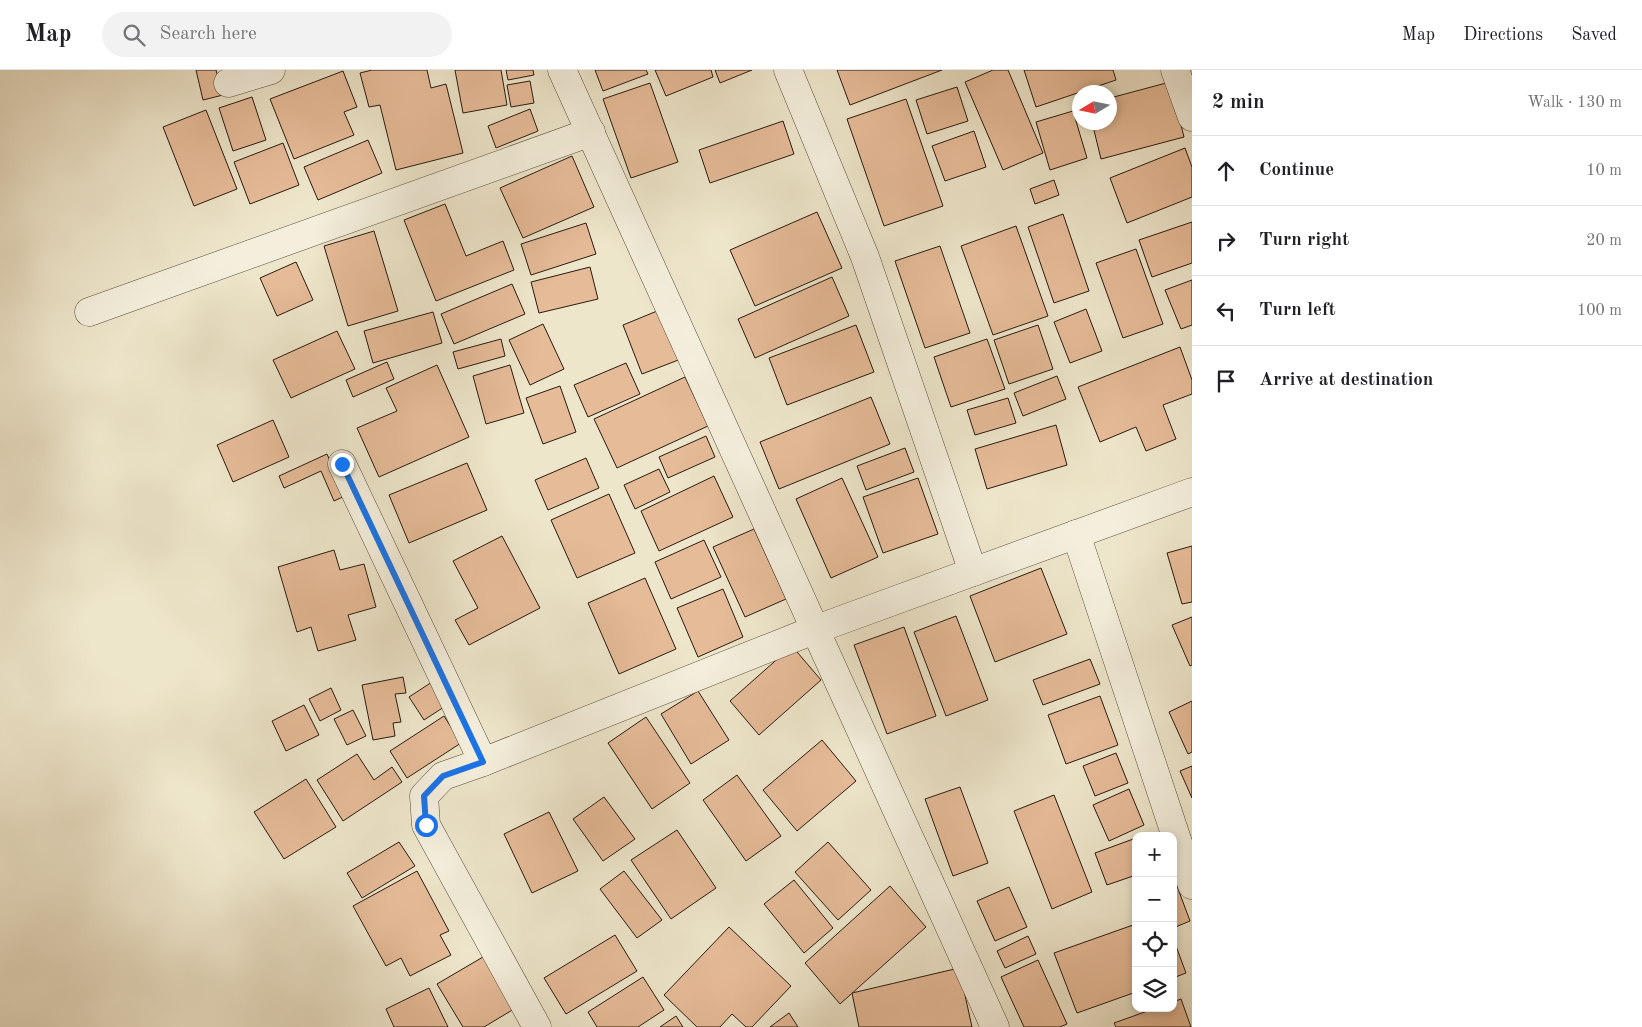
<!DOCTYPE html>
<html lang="en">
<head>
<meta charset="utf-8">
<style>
	:root { --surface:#fff; --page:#f2f2f2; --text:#202124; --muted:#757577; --line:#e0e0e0 }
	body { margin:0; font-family:"Old Standard TT",serif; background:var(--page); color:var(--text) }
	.controls { position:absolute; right:15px; bottom:15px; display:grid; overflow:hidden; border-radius:10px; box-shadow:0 2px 8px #0003 }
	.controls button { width:45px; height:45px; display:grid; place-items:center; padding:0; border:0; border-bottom:1px solid var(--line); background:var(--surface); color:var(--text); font:25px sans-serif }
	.compass { position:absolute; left:1072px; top:15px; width:45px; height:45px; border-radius:50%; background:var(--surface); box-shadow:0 2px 8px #0003; rotate:260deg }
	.stop { position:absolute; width:15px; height:15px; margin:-11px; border:4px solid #1a73e8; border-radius:50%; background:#fff }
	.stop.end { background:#1a73e8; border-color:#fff; box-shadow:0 1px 5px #0008 }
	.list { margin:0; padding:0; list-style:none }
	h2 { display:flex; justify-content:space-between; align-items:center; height:65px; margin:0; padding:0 20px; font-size:21px }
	h2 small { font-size:16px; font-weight:400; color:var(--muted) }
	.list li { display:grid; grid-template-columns:32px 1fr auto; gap:15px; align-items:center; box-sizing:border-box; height:70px; padding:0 20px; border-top:1px solid var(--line) }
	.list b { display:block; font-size:19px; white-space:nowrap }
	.list em { font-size:16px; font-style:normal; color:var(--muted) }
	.icon { flex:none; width:28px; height:28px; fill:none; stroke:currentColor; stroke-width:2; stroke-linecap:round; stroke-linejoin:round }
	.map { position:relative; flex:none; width:1192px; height:957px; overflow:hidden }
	header { display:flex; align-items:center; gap:30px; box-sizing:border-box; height:70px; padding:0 25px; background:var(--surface); border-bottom:1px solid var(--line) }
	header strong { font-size:24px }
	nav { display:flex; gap:28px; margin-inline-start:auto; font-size:18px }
	.search { width:350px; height:45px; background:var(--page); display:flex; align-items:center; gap:12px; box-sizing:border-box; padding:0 18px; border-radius:28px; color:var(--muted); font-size:19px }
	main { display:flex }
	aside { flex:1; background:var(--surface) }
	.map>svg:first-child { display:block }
	.building { fill:#e6bb98; stroke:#291a0f }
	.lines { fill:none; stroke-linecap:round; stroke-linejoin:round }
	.minor-casing { stroke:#5a4d3e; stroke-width:29 }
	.minor { stroke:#f4efdd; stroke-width:28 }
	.route { stroke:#1a73e8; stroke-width:6 }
</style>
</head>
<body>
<header>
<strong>Map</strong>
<div class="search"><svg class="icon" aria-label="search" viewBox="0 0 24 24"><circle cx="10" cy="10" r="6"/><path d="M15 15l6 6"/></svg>Search here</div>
<nav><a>Map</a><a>Directions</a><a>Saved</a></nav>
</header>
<main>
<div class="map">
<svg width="1192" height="957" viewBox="0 0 1192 957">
	<rect width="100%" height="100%" fill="#eee6cb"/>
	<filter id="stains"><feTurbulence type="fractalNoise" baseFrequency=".004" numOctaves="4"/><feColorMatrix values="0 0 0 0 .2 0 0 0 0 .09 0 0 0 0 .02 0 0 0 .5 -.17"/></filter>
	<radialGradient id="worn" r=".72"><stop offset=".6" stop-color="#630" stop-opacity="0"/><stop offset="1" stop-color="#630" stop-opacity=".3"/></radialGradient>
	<!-- building -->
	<g class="building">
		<path d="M 196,0 L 216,0 L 223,25 L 203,30 Z"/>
		<path d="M 372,0 L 427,0 L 431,18 L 446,14 L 463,83 L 396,100 L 380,35 L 369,37 L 360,3 Z"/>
		<path d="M 455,0 L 501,0 L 507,35 L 463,43 Z"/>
		<path d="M 506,0 L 533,0 L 534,5 L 508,10 Z"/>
		<path d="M 595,0 L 646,0 L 648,4 L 603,21 Z"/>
		<path d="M 655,0 L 711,0 L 713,7 L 666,26 Z"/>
		<path d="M 715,0 L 752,0 L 720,13 Z"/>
		<path d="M 837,0 L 942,0 L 850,35 Z"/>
		<path d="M 993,0 L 1008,0 L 1043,83 L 1003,100 L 965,12 Z"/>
		<path d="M 1024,0 L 1113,0 L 1116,10 L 1036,37 Z"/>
		<path d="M 343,1 L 357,37 L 344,42 L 354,65 L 294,89 L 270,29 Z"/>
		<path d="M 530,11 L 534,33 L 511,37 L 507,15 Z"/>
		<path d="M 1170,12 L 1184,67 L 1101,89 L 1092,52 L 1110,52 L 1110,28 Z"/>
		<path d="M 650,13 L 678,92 L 631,108 L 603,29 Z"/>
		<path d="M 957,17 L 968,51 L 927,64 L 916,30 Z"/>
		<path d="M 252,27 L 266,70 L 233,81 L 219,38 Z"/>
		<path d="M 906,29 L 943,136 L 884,156 L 847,49 Z"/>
		<path d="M 530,39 L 538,61 L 496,78 L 488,56 Z"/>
		<path d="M 206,40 L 237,119 L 194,136 L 163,57 Z"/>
		<path d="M 1073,41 L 1087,88 L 1050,100 L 1036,52 Z"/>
		<path d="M 783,51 L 794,84 L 710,113 L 699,80 Z"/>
		<path d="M 974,61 L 986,97 L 945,111 L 932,76 Z"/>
		<path d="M 368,70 L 382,103 L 318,130 L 304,97 Z"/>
		<path d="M 283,73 L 299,115 L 250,134 L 234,92 Z"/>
		<path d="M 1185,78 L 1192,97 L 1192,127 L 1127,153 L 1110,108 Z"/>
		<path d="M 572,86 L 594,137 L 523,168 L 500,118 Z"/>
		<path d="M 1054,110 L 1059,125 L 1035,134 L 1030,119 Z"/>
		<path d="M 445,134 L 466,186 L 503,171 L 514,200 L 436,231 L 404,150 Z"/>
		<path d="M 817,142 L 842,198 L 755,236 L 730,180 Z"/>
		<path d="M 1063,144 L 1089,221 L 1054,233 L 1028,157 Z"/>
		<path d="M 1192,152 L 1192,193 L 1152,207 L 1139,170 Z"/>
		<path d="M 586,153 L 596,184 L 531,205 L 521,174 Z"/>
		<path d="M 1016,156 L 1048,246 L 993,265 L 961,176 Z"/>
		<path d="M 374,161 L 398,241 L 348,256 L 324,176 Z"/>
		<path d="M 940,176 L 970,263 L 925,278 L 895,191 Z"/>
		<path d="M 1136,179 L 1163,254 L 1123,268 L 1096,193 Z"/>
		<path d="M 296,192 L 313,230 L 277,246 L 260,208 Z"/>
		<path d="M 590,197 L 598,229 L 539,243 L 531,212 Z"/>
		<path d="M 832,207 L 849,246 L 755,288 L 738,249 Z"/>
		<path d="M 1192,210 L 1192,255 L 1181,259 L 1165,220 Z"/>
		<path d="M 512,214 L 525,244 L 454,274 L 441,244 Z"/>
		<path d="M 662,239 L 681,289 L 642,304 L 623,255 Z"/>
		<path d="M 1086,239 L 1102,281 L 1070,293 L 1054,252 Z"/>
		<path d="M 433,242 L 442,273 L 373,293 L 364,261 Z"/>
		<path d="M 543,254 L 564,299 L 530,315 L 509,270 Z"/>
		<path d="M 856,255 L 874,302 L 787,335 L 769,288 Z"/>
		<path d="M 1038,255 L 1053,299 L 1009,314 L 994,270 Z"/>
		<path d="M 337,261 L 355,299 L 291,328 L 273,290 Z"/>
		<path d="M 501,269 L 505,286 L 458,299 L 453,282 Z"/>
		<path d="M 987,269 L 1005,319 L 951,337 L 934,287 Z"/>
		<path d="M 1180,277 L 1192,310 L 1192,324 L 1163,335 L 1176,369 L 1146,381 L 1136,357 L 1100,372 L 1078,317 Z"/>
		<path d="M 387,292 L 394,309 L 353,327 L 346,310 Z"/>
		<path d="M 626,293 L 640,324 L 588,347 L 574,315 Z"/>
		<path d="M 437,295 L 469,367 L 379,407 L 357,358 L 397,341 L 386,318 Z"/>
		<path d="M 510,295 L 524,343 L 486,354 L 473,306 Z"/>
		<path d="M 1057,306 L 1066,329 L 1023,346 L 1014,323 Z"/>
		<path d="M 685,307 L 708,356 L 617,398 L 594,349 Z"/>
		<path d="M 560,316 L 576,362 L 543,374 L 526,328 Z"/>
		<path d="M 871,327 L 890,374 L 779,419 L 760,372 Z"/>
		<path d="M 1008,328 L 1016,353 L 975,365 L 967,340 Z"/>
		<path d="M 273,350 L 289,387 L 233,412 L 217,375 Z"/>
		<path d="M 1056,355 L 1067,395 L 987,419 L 975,379 Z"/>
		<path d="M 706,366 L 715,387 L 668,408 L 659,387 Z"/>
		<path d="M 905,378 L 914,402 L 866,420 L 857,396 Z"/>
		<path d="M 327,384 L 345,426 L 334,431 L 321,401 L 284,418 L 279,406 Z"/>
		<path d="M 586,388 L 599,418 L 548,440 L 535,410 Z"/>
		<path d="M 467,393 L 487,440 L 409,473 L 389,425 Z"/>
		<path d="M 659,399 L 670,422 L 635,439 L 624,415 Z"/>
		<path d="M 714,406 L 733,447 L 659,481 L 641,441 Z"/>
		<path d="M 842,408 L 878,487 L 831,508 L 796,429 Z"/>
		<path d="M 918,408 L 938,464 L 883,483 L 863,427 Z"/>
		<path d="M 609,424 L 635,483 L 577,508 L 551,450 Z"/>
		<path d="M 754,459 L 786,529 L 745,547 L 713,477 Z"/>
		<path d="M 502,466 L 540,538 L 469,575 L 455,550 L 478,538 L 453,491 Z"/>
		<path d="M 704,470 L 721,507 L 671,529 L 655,492 Z"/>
		<path d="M 1192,476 L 1192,532 L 1182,534 L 1167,483 Z"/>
		<path d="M 334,480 L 340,500 L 364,494 L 376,537 L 348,545 L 356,570 L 318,581 L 311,557 L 297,562 L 278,497 Z"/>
		<path d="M 1041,498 L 1067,564 L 995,592 L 970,526 Z"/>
		<path d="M 645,508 L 676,579 L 619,604 L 588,533 Z"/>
		<path d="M 723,519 L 743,567 L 698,587 L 677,538 Z"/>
		<path d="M 956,546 L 988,630 L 946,646 L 914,562 Z"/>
		<path d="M 1192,547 L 1192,595 L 1190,596 L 1172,555 Z"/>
		<path d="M 904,557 L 936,646 L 887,664 L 854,575 Z"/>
		<path d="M 792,576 L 821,610 L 759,665 L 730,631 Z"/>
		<path d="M 1090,589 L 1100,614 L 1043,635 L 1033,610 Z"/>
		<path d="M 403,607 L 406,623 L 395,624 L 401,652 L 393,653 L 395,666 L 373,670 L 362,615 Z"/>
		<path d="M 432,612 L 447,635 L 424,650 L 409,627 Z"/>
		<path d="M 331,618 L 341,640 L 320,651 L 309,629 Z"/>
		<path d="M 698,621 L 729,670 L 691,694 L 661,644 Z"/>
		<path d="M 1100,626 L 1118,675 L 1066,694 L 1048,645 Z"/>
		<path d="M 1192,631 L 1192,682 L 1188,684 L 1169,642 Z"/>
		<path d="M 304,635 L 319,665 L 286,681 L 272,651 Z"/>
		<path d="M 353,640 L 366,666 L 347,675 L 334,649 Z"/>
		<path d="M 444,646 L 461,673 L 407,708 L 390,681 Z"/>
		<path d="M 646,647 L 690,713 L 652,739 L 608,673 Z"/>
		<path d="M 822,670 L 856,711 L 797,761 L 763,720 Z"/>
		<path d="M 1116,683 L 1128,713 L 1095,726 L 1083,696 Z"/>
		<path d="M 357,684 L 374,710 L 392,697 L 402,712 L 343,751 L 317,710 Z"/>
		<path d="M 1192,696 L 1192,728 L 1180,701 Z"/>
		<path d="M 737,705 L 781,766 L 746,791 L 703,730 Z"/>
		<path d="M 306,709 L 336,757 L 284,789 L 254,742 Z"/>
		<path d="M 960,717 L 988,793 L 953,806 L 925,729 Z"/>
		<path d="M 1129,719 L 1144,755 L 1109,771 L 1093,735 Z"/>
		<path d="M 1054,725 L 1092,822 L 1052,839 L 1014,741 Z"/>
		<path d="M 604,727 L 635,769 L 603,791 L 573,749 Z"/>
		<path d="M 549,742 L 578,801 L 532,823 L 504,764 Z"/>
		<path d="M 677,760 L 716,818 L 671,849 L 631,790 Z"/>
		<path d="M 1136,768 L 1136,805 L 1107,815 L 1095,783 Z"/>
		<path d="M 399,772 L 415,796 L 362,828 L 347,803 Z"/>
		<path d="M 828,772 L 871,820 L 838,850 L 795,802 Z"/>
		<path d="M 417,801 L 449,861 L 440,865 L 451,885 L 410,906 L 401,888 L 386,896 L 353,836 Z"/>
		<path d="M 624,801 L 662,850 L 637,868 L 600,819 Z"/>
		<path d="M 794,810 L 833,858 L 804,883 L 764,834 Z"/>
		<path d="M 890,816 L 926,857 L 840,934 L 805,893 Z"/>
		<path d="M 1177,816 L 1190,851 L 1173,858 L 1173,817 Z"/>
		<path d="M 1009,817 L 1027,857 L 995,871 L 977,831 Z"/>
		<path d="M 1133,855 L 1136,862 L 1136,922 L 1077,943 L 1054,883 Z"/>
		<path d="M 729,857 L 791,916 L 752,957 L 746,957 L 732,944 L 720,957 L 697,957 L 664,925 Z"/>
		<path d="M 615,865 L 637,901 L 566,944 L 544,908 Z"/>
		<path d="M 1028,866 L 1036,884 L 1005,898 L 997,881 Z"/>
		<path d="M 1173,868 L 1186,903 L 1173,908 Z"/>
		<path d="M 483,887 L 514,939 L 484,957 L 463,957 L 437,914 Z"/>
		<path d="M 1038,890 L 1067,954 L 1060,957 L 1024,957 L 1001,907 Z"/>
		<path d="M 959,898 L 972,957 L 859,957 L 852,923 Z"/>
		<path d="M 643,907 L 664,940 L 638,957 L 597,957 L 588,942 Z"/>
		<path d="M 429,918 L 448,957 L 394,957 L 386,939 Z"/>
		<path d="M 1181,929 L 1191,957 L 1116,957 L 1114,953 L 1156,938 L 1173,938 L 1173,932 Z"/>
		<path d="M 789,943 L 798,957 L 770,957 Z"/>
		<path d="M 676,946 L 683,957 L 660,957 Z"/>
	</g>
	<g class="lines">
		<defs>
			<g id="minor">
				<path d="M 562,0 L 995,957"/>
				<path d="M 788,0 L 865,187 L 973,502"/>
				<path d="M 1175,0 L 1192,47"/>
				<path d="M 228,13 L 271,0"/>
				<path d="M 89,242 L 591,62"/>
				<path d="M 342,394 L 483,692"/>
				<path d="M 1076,464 L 1192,815"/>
				<path d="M 537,957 L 426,755 L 424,726 L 443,706 L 483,692 L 814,560 L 1192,422"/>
			</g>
		</defs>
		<!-- minor casing -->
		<use href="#minor" class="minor-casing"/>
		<!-- minor -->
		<use href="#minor" class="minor"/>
	</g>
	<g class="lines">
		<!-- route -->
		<path class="route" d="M 342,394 L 483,692 L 443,706 L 424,726 L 426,755"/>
	</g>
	<rect width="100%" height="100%" filter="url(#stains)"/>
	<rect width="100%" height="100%" fill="url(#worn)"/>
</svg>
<div class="controls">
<button>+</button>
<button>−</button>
<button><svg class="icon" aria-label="locate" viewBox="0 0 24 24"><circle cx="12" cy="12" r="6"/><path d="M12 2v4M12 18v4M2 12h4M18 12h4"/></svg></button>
<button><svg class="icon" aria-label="layers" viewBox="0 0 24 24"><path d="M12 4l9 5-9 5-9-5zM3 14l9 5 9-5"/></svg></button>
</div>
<svg class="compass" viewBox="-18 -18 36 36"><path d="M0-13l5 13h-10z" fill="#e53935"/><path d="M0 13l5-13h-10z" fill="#757577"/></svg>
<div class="stop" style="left:426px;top:755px"></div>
<div class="stop end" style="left:342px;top:394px"></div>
</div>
<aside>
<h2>2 min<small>Walk · 130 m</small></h2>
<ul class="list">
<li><svg class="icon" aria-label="ahead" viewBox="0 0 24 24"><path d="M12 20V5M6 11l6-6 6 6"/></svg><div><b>Continue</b></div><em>10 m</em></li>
<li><svg class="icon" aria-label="right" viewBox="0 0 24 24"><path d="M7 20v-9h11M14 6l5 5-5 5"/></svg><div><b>Turn right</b></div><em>20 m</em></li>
<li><svg class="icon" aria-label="left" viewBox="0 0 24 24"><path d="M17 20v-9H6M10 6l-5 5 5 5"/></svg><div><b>Turn left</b></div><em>100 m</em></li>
<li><svg class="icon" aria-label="arrive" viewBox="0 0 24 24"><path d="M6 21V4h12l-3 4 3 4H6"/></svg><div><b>Arrive at destination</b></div></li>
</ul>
</aside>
</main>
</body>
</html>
